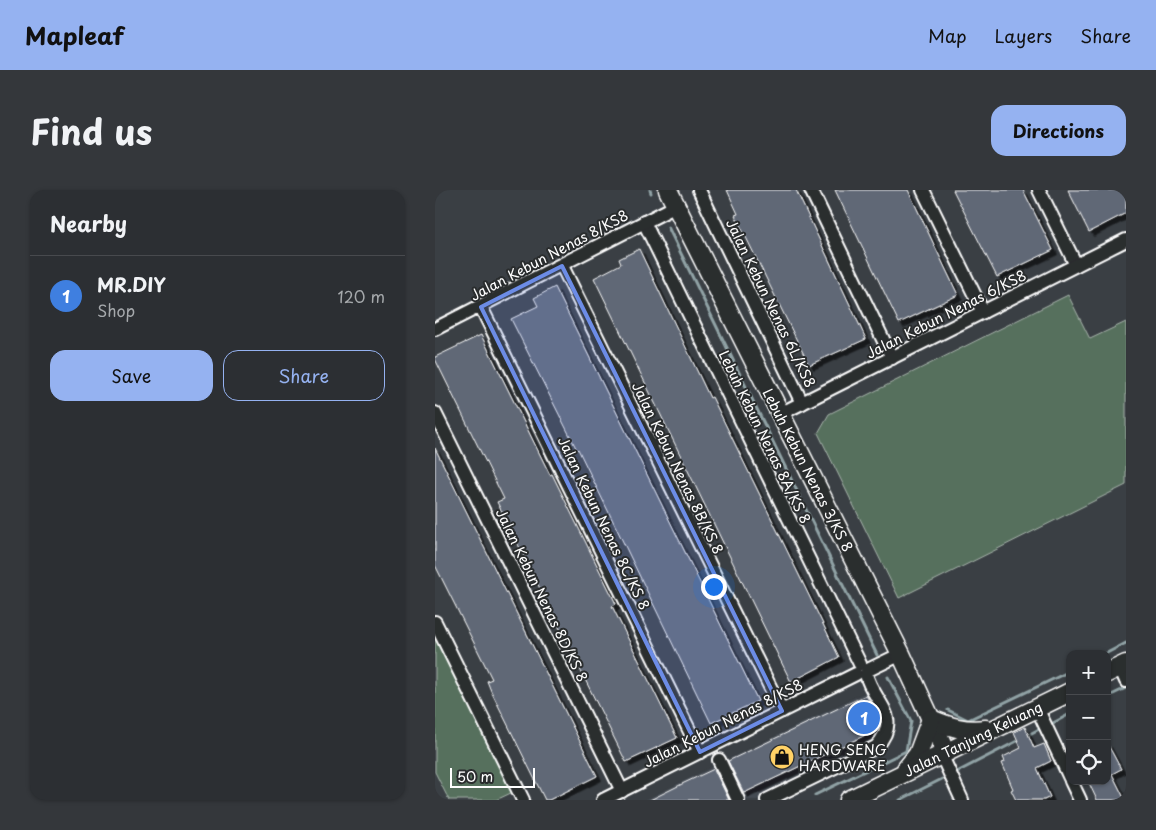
<!DOCTYPE html>
<html lang="en">
<head>
<meta charset="utf-8">
<style>
	:root { --surface:#2c2f33; --page:#34373b; --text:#f1f3f6; --muted:#a6a9ac; --line:#484a4e; --accent:#95b2f1 }
	body { margin:0; font-family:"Playpen Sans",sans-serif; background:var(--page); color:var(--text) }
	.controls { position:absolute; right:15px; bottom:15px; display:grid; overflow:hidden; border-radius:10px; box-shadow:0 1px 4px #0004 }
	.controls button { width:45px; height:45px; display:grid; place-items:center; padding:0; border:0; border-bottom:1px solid var(--line); background:var(--surface); color:var(--text); font:25px sans-serif }
	.scale { position:absolute; left:15px; bottom:12px; width:85px; box-sizing:border-box; padding-left:5px; border:2px solid #fff; border-top:0; font-size:14px; line-height:18px; white-space:nowrap; color:#fff; -webkit-text-stroke:4px #2a2d2e; paint-order:stroke }
	.you { position:absolute; left:278px; top:396px; width:18px; height:18px; margin:-12px; border:4px solid #fff; border-radius:50%; background:#1a73e8; box-shadow:0 0 0 8px #1a73e833 }
	.badge { display:grid; place-items:center; width:32px; height:32px; border-radius:50%; background:var(--accent); color:#fff; font-size:16px; font-weight:700 }
	.pin { position:absolute; translate:-50% -50%; border:2px solid #fff; box-shadow:0 1px 5px #0006 }
	.list { margin:0; padding:0; list-style:none }
	h2 { display:flex; justify-content:space-between; align-items:center; height:65px; margin:0; padding:0 20px; font-size:21px }
	h2 small { font-size:16px; font-weight:400; color:var(--muted) }
	.list li { display:grid; grid-template-columns:32px 1fr auto; gap:15px; align-items:center; box-sizing:border-box; height:80px; padding:0 20px; border-top:1px solid var(--line) }
	.list b { display:block; font-size:19px; white-space:nowrap }
	.list p { margin:0; font-size:16px; white-space:nowrap; color:var(--muted) }
	.list em { font-size:16px; font-style:normal; color:var(--muted) }
	.actions { display:flex; gap:10px; padding:15px 20px }
	.actions a { flex:1; padding:11px 0; border:1px solid var(--accent); border-radius:15px; text-align:center; font-size:18px; color:var(--accent) }
	.actions .main { background:var(--accent); color:#111 }
	.icon { flex:none; width:28px; height:28px; fill:none; stroke:currentColor; stroke-width:2; stroke-linecap:round; stroke-linejoin:round }
	.map { position:relative; flex:none; width:691px; height:610px; overflow:hidden; border-radius:15px }
	header { display:flex; align-items:center; gap:30px; box-sizing:border-box; height:70px; padding:0 25px; background:var(--accent); color:#111 }
	header strong { font-size:24px }
	nav { display:flex; gap:28px; margin-inline-start:auto; font-size:18px }
	.intro { display:flex; align-items:center; justify-content:space-between; box-sizing:border-box; height:120px; padding:0 30px }
	h1 { margin:0; font-size:35px }
	.button { padding:12px 22px; border-radius:15px; background:var(--accent); color:#111; font-size:18px; font-weight:700 }
	main { display:flex; gap:30px; padding:0 30px }
	aside { flex:1; background:var(--surface); border-radius:15px; box-shadow:0 1px 4px #0004 }
	.map>svg:first-child { display:block }
	.built { fill:#454b53 }
	.green { fill:#566f5d; stroke:#aab7ae }
	.lines { fill:none; stroke-linecap:round; stroke-linejoin:round }
	.stream { stroke:#91a3a6; stroke-width:3 }
	.building { fill:#606876; stroke:#fff; filter:url(#shadow) }
	.street-casing { stroke:#fff; stroke-width:16 }
	.secondary-casing { stroke:#fff; stroke-width:21 }
	.street { stroke:#2a2d2e; stroke-width:12 }
	.secondary { stroke:#2a2d2e; stroke-width:18 }
	.marked { fill:#6c8ce6; fill-opacity:0.2; stroke:#6c8ce6; stroke-width:4; stroke-linejoin:round }
	.labels { text-anchor:middle; dominant-baseline:central; stroke-width:4; stroke-linejoin:round; paint-order:stroke }
	.street-label { font-size:14px; fill:#fff; stroke:#2a2d2e }
	.poi-label { font-size:14px; fill:#fff; stroke:#2a2d2e; text-anchor:start }
</style>
</head>
<body>
<header>
<strong>Mapleaf</strong>
<nav><a>Map</a><a>Layers</a><a>Share</a></nav>
</header>
<div class="intro"><h1>Find us</h1><a class="button">Directions</a></div>
<main>
<aside>
<h2>Nearby<small></small></h2>
<ul class="list">
<li><span class="badge" style="background:#3f7fe0">1</span><div><b>MR.DIY</b><p>Shop</p></div><em>120 m</em></li>
</ul>
<div class="actions"><a class="main">Save</a><a>Share</a></div>
</aside>
<div class="map">
<svg width="691" height="610" viewBox="0 0 691 610">
	<defs>
		<filter id="shadow"><feDropShadow dx="4.5" dy="4.5" stdDeviation="0" flood-color="#0009"/></filter>
	</defs>
	<rect width="100%" height="100%" fill="#3a3f44"/>
	<filter id="ink" filterUnits="userSpaceOnUse"><feTurbulence type="fractalNoise" baseFrequency=".02" numOctaves="2"/><feDisplacementMap in="SourceGraphic" scale="10" xChannelSelector="R" yChannelSelector="G"/><feConvolveMatrix kernelMatrix="1 2 1 2 8 2 1 2 1" color-interpolation-filters="sRGB"/></filter>
	<g filter="url(#ink)">
		<!-- built -->
		<path class="built" d="M 433,501 L 448,528 L 449,536 L 438,553 L 322,610 L 210,610 Z"/>
		<!-- green -->
		<g class="green">
			<path d="M 633,105 L 655,149 L 691,132 L 691,295 L 464,408 L 383,243 L 394,224 Z"/>
			<path d="M 0,445 L 78,602 L 61,610 L 14,610 L 0,582 Z"/>
		</g>
		<g class="lines">
			<!-- stream -->
			<g class="stream">
				<path d="M 215,0 L 216,3"/>
				<path d="M 233,37 L 442,465"/>
				<path d="M 670,464 L 691,453"/>
				<path d="M 672,507 L 691,498"/>
				<path d="M 513,520 L 533,530 L 635,481"/>
				<path d="M 618,533 L 635,524"/>
				<path d="M 591,546 L 606,538"/>
				<path d="M 520,583 L 586,549"/>
				<path d="M 380,605 L 471,561 L 476,531 L 453,487"/>
				<path d="M 465,610 L 507,589"/>
			</g>
		</g>
		<!-- building -->
		<g class="building">
			<path d="M 292,0 L 361,0 L 431,149 L 374,175 L 300,25 L 303,24 Z"/>
			<path d="M 400,0 L 473,0 L 523,105 L 464,133 Z"/>
			<path d="M 518,0 L 588,0 L 618,60 L 562,87 Z"/>
			<path d="M 633,0 L 691,0 L 691,23 L 654,42 Z"/>
			<path d="M 204,59 L 275,208 L 277,207 L 404,467 L 356,492 L 159,88 L 186,74 L 184,69 Z"/>
			<path d="M 120,97 L 323,511 L 276,533 L 143,259 L 142,260 L 137,250 L 76,129 L 103,116 L 99,108 Z"/>
			<path d="M 46,145 L 115,285 L 117,284 L 181,414 L 177,416 L 242,548 L 191,572 L 62,312 L 69,309 L 0,169 L 0,167 Z"/>
			<path d="M 0,258 L 162,586 L 114,610 L 110,610 L 56,501 L 52,491 L 57,489 L 0,375 Z"/>
			<path d="M 431,505 L 443,528 L 441,540 L 309,603 L 293,571 Z"/>
			<path d="M 590,537 L 599,558 L 609,554 L 616,571 L 602,578 L 615,607 L 609,610 L 581,610 L 576,600 L 578,599 L 567,573 L 570,572 L 568,567 L 586,558 L 579,542 Z"/>
			<path d="M 672,553 L 686,579 L 677,584 L 690,610 L 662,610 L 653,591 L 672,591 Z"/>
			<path d="M 279,579 L 294,610 L 215,610 L 249,593 Z"/>
		</g>
		<g class="lines">
			<defs>
				<g id="street">
					<path d="M 264,0 L 367,213"/>
					<path d="M 376,0 L 457,168"/>
					<path d="M 488,0 L 548,122"/>
					<path d="M 604,0 L 641,75"/>
					<path d="M 209,32 L 425,474"/>
					<path d="M 127,76 L 347,521"/>
					<path d="M 46,117 L 265,562"/>
					<path d="M 0,139 L 241,16"/>
					<path d="M 0,223 L 187,601"/>
					<path d="M 345,224 L 691,50"/>
					<path d="M 0,432 L 88,610"/>
					<path d="M 685,477 L 691,491"/>
					<path d="M 602,518 L 635,588"/>
					<path d="M 506,564 L 527,610"/>
					<path d="M 284,570 L 303,610"/>
					<path d="M 636,591 L 645,610"/>
					<path d="M 168,610 L 421,484"/>
					<path d="M 332,610 L 441,557 C 469,526 438,513 431,484 L 433,480 L 466,464"/>
				</g>
				<g id="secondary">
					<path d="M 233,0 L 466,464 L 511,562"/>
					<path d="M 672,483 L 691,474"/>
					<path d="M 496,529 C 515,537 530,542 551,539"/>
					<path d="M 471,579 L 483,564 L 496,529"/>
					<path d="M 414,610 L 635,502"/>
				</g>
			</defs>
			<!-- street casing -->
			<use href="#street" class="street-casing"/>
			<!-- secondary casing -->
			<use href="#secondary" class="secondary-casing"/>
			<!-- street -->
			<use href="#street" class="street"/>
			<!-- secondary -->
			<use href="#secondary" class="secondary"/>
		</g>
	</g>
	<!-- marked area -->
	<path class="marked" d="M 127,76 L 347,521 L 265,562 L 46,117 Z"/>
	<!-- icons -->
	<defs>
		<symbol id="shop-disc" viewBox="-11 -11 22 22"><circle r="9.5" fill="#ffd166" stroke="#2a2d2e"/><path d="M-5-2.5h2.3a2.7 3.5 0 0 1 5.4 0H5L5.5 6h-11ZM-1.5-2.5h3a1.5 2.3 0 0 0-3 0Z" fill="#111"/></symbol>
	</defs>
	<g fill-rule="evenodd">
		<use href="#shop-disc" x="333" y="553" width="28" height="28"/>
	</g>
	<g class="labels">
		<!-- street labels -->
		<g class="street-label">
			<text transform="translate(114 65) rotate(-28)">Jalan Kebun Nenas 8/KS8</text>
			<text transform="translate(336 113) rotate(64)">Jalan Kebun Nenas 6L/KS8</text>
			<text transform="translate(511 124) rotate(-27)">Jalan Kebun Nenas 6/KS8</text>
			<text transform="translate(330 247) rotate(64)">Lebuh Kebun Nenas 8A/KS 8</text>
			<text transform="translate(243 278) rotate(64)">Jalan Kebun Nenas 8B/KS 8</text>
			<text transform="translate(373 280) rotate(63)">Lebuh Kebun Nenas 3/KS 8</text>
			<text transform="translate(169 333) rotate(64)">Jalan Kebun Nenas 8C/KS 8</text>
			<text transform="translate(107 405) rotate(64)">Jalan Kebun Nenas 8D/KS 8</text>
			<text transform="translate(288 533) rotate(-27)">Jalan Kebun Nenas 8/KS8</text>
			<text transform="translate(538 549) rotate(-26)">Jalan Tanjung Keluang</text>
		</g>
		<!-- poi labels -->
		<g class="poi-label">
			<text x="364" y="559">HENG SENG<tspan x="364" dy="16">HARDWARE</tspan></text>
		</g>
	</g>
</svg>
<div class="controls">
<button>+</button>
<button>−</button>
<button><svg class="icon" aria-label="locate" viewBox="0 0 24 24"><circle cx="12" cy="12" r="6"/><path d="M12 2v4M12 18v4M2 12h4M18 12h4"/></svg></button>
</div>
<div class="scale">50 m</div>
<div class="you"></div>
<div class="pin badge" style="left:429px;top:528px;background:#3f7fe0">1</div>
</div>
</main>
</body>
</html>
